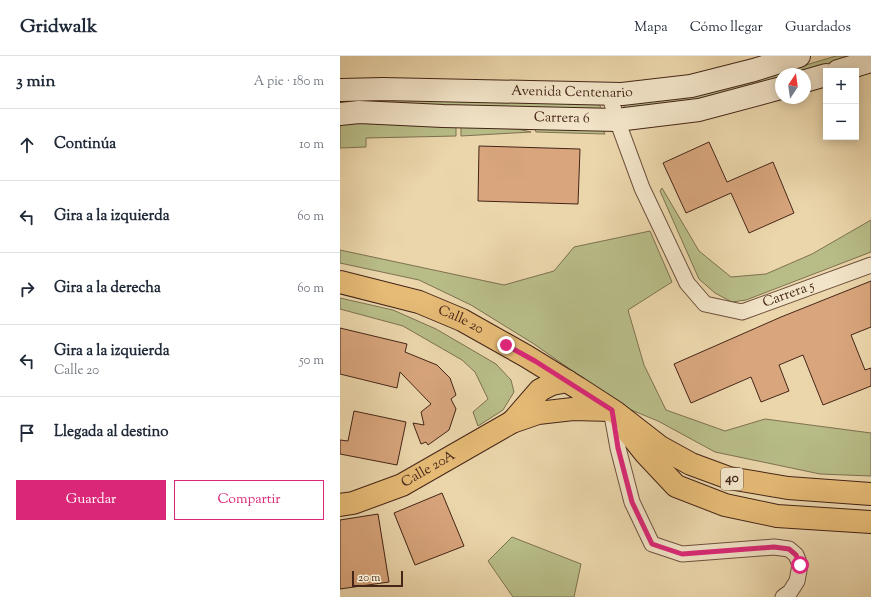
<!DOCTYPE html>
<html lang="es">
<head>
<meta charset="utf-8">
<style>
	:root { --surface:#fff; --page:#f2f2f3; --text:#1f2937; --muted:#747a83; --line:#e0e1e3; --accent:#db2777 }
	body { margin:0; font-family:"Sorts Mill Goudy",serif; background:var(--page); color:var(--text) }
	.controls { position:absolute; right:12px; top:12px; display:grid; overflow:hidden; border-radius:0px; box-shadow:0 2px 10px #0003 }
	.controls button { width:36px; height:36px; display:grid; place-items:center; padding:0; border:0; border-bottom:1px solid var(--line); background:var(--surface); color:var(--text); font:20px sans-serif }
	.compass { position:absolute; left:435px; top:12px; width:36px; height:36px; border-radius:50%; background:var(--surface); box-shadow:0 2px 10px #0003; rotate:13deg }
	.scale { position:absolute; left:12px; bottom:10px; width:51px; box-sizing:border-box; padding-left:4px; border:2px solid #442518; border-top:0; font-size:11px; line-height:14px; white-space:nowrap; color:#442518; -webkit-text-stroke:3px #f2e4c8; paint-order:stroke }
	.stop { position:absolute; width:12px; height:12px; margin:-9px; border:3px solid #db2777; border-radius:50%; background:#fff }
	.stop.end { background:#db2777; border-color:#fff; box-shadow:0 1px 4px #0008 }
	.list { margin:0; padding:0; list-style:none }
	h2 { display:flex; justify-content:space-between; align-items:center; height:52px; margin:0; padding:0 16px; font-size:17px }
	h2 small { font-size:13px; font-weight:400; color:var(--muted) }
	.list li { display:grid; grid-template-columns:26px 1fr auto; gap:12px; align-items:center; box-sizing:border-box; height:72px; padding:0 16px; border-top:1px solid var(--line) }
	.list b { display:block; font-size:15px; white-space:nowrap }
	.list p { margin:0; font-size:13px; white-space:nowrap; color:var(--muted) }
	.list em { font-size:13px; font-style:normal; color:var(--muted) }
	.actions { display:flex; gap:8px; padding:12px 16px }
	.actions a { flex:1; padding:9px 0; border:1px solid var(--accent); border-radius:0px; text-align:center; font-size:14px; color:var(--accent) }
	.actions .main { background:var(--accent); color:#fff }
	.icon { flex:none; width:22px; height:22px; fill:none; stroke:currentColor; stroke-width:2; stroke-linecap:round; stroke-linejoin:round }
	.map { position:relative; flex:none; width:531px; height:541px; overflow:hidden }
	header { display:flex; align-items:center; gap:24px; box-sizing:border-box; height:56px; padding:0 20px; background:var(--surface); border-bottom:1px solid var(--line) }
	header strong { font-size:19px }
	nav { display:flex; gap:22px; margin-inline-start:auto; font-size:14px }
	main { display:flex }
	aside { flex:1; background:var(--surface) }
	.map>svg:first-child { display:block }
	.green { fill:#b8bd88; stroke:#7e7150 }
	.building { fill:#d8a57c; stroke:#442518 }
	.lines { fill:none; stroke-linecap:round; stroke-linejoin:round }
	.minor-casing { stroke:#6e513d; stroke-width:17 }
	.secondary-casing { stroke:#442518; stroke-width:24 }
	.primary-casing { stroke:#442518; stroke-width:24 }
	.minor { stroke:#f2e4c8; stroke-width:15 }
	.secondary { stroke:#f2e4c8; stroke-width:22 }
	.primary { stroke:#e6bb76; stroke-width:22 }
	.route { stroke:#db2777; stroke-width:5 }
	.labels { text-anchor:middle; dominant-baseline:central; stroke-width:4; stroke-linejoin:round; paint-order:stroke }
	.shield { fill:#f2e4c8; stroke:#785e4d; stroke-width:1 }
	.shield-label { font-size:13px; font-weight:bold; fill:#442518 }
	.street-label { font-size:14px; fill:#442518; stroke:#f2e4c8 }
</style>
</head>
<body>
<header>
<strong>Gridwalk</strong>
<nav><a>Mapa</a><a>Cómo llegar</a><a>Guardados</a></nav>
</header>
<main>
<aside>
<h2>3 min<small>A pie · 180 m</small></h2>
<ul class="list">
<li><svg class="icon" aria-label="ahead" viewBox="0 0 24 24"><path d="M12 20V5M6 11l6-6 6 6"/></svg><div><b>Continúa</b></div><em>10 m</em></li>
<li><svg class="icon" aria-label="left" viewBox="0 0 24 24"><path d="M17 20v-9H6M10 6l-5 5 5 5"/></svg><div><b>Gira a la izquierda</b></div><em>60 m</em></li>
<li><svg class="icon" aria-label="right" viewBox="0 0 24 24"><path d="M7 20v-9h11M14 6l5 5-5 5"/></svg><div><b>Gira a la derecha</b></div><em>60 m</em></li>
<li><svg class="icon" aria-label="left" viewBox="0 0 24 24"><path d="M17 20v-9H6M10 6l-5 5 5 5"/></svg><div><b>Gira a la izquierda</b><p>Calle 20</p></div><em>50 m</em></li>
<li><svg class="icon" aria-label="arrive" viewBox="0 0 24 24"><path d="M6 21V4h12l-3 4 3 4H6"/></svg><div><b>Llegada al destino</b></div></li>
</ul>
<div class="actions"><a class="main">Guardar</a><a>Compartir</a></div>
</aside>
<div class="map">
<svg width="531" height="541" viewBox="0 0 531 541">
	<rect width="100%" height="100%" fill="#ebd6ab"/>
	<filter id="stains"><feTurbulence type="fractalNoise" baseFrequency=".005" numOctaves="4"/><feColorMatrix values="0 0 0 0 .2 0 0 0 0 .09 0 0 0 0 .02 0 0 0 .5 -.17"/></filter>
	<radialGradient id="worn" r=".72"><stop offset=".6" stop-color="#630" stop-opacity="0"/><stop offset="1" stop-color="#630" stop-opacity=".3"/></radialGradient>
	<!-- green -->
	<g class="green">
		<path d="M 496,0 L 520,0 L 461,18 L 441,18 L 441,24 L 333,51 L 284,55 L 284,47 L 399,29 Z"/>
		<path d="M 0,42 L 259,48 L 261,52 L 261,53 L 0,49 Z"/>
		<path d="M 18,66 L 116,70 L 116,80 L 26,82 L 26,91 L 0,92 L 0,69 Z"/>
		<path d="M 121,71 L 178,73 L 191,76 L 121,80 Z"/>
		<path d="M 194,71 L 263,74 L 265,78 L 196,76 Z"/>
		<path d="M 322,132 L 359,195 L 391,221 L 426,218 L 472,198 L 531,164 L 531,196 L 406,244 L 392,246 L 375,237 L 359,223 L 320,135 Z"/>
		<path d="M 310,175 L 332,226 L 288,254 L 304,309 L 326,354 L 385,375 L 425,363 L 531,377 L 531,420 L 480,418 L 375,396 L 318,365 L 284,351 L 194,288 L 131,249 L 79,224 L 0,207 L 0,194 L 164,229 L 214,215 L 234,191 Z"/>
		<path d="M 0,242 L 53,254 L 96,273 L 156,308 L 171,324 L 174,336 L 163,354 L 138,370 L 133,356 L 148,343 L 135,316 L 122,304 L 63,270 L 0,253 Z"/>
		<path d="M 172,481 L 241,508 L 234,541 L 173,541 L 148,505 Z"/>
	</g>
	<!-- building -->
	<g class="building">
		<path d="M 369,86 L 387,126 L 433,106 L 454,157 L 409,177 L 391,137 L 346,157 L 323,107 Z"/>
		<path d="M 139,90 L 240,93 L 238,148 L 138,145 Z"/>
		<path d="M 531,225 L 531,271 L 511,279 L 525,314 L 531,312 L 531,330 L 483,349 L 463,299 L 439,309 L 449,335 L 421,346 L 411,321 L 351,347 L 334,308 L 441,261 Z"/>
		<path d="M 0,272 L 67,288 L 65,296 L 97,309 L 110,322 L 116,339 L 111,343 L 116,353 L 109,374 L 88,389 L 86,386 L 81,388 L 73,367 L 84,369 L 81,356 L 91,348 L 60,316 L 57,332 L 0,318 Z"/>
		<path d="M 14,355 L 66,366 L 57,409 L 0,398 L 0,384 L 8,385 Z"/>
		<path d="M 102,437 L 124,490 L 75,509 L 54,457 Z"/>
		<path d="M 38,458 L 49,526 L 0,533 L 0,464 Z"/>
	</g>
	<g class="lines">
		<defs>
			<g id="minor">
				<path id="s1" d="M 269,38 L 277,64 L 302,132 L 347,227 L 365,248 L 402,256 L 531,209"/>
				<path d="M 271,354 L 278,392 L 292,446 L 312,488 L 342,498 L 434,491 L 449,493 L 456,499 L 460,509 L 457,525 L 450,536 L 443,541"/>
			</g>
			<g id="secondary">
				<path d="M 498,15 L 531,5"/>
				<path d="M 465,25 L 486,19"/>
				<path id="s2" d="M 0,34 L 43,33 L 282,38 L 351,30 L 414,14 L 459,0"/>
				<path id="s3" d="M 0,58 L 19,56 L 103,60 L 277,64 L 359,54 L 441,32"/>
			</g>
			<g id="primary">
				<path id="s4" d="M 0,226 L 79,246 L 122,264 L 186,300 L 238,332 L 275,356 L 320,391 L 351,408 L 389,422 L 448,432 L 531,438"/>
				<path d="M 173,365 L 200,334 L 212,328 L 227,325"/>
				<path d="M 289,377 L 305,397 L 336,430 L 385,449 L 437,460 L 531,466"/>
				<path id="s5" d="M 0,449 L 13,447 L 62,429 L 172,366 L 198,357 L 233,353 L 271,354"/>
			</g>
		</defs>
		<!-- minor casing -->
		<use href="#minor" class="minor-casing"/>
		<!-- secondary casing -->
		<use href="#secondary" class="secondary-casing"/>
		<!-- primary casing -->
		<use href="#primary" class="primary-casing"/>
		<!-- minor -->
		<use href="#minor" class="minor"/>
		<!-- secondary -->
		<use href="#secondary" class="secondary"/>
		<!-- primary -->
		<use href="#primary" class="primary"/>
	</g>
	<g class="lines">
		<!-- route -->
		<path class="route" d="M 166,289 L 195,305 L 272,354 L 278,392 L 292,446 L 312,488 L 342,498 L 434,491 L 449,493 L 456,499 L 460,509"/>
	</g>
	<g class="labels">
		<!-- shield labels -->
		<rect class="shield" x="381" y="412" width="22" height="22" rx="3"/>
		<g class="shield-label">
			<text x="392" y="423">40</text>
		</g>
		<!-- street labels -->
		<g class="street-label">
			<text stroke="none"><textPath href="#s2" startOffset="232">Avenida Centenario</textPath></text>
			<text stroke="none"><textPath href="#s3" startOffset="222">Carrera 6</textPath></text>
			<text stroke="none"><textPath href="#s1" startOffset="320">Carrera 5</textPath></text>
			<text stroke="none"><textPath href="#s4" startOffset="127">Calle 20</textPath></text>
			<text stroke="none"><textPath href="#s5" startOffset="96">Calle 20A</textPath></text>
		</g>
	</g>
	<rect width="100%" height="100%" filter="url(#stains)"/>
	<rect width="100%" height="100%" fill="url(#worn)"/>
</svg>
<div class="controls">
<button>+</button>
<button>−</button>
</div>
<svg class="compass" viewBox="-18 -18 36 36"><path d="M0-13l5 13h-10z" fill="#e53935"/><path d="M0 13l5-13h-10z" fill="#747a83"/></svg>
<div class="scale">20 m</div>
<div class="stop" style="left:460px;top:509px"></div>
<div class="stop end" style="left:166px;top:289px"></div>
</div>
</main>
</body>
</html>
